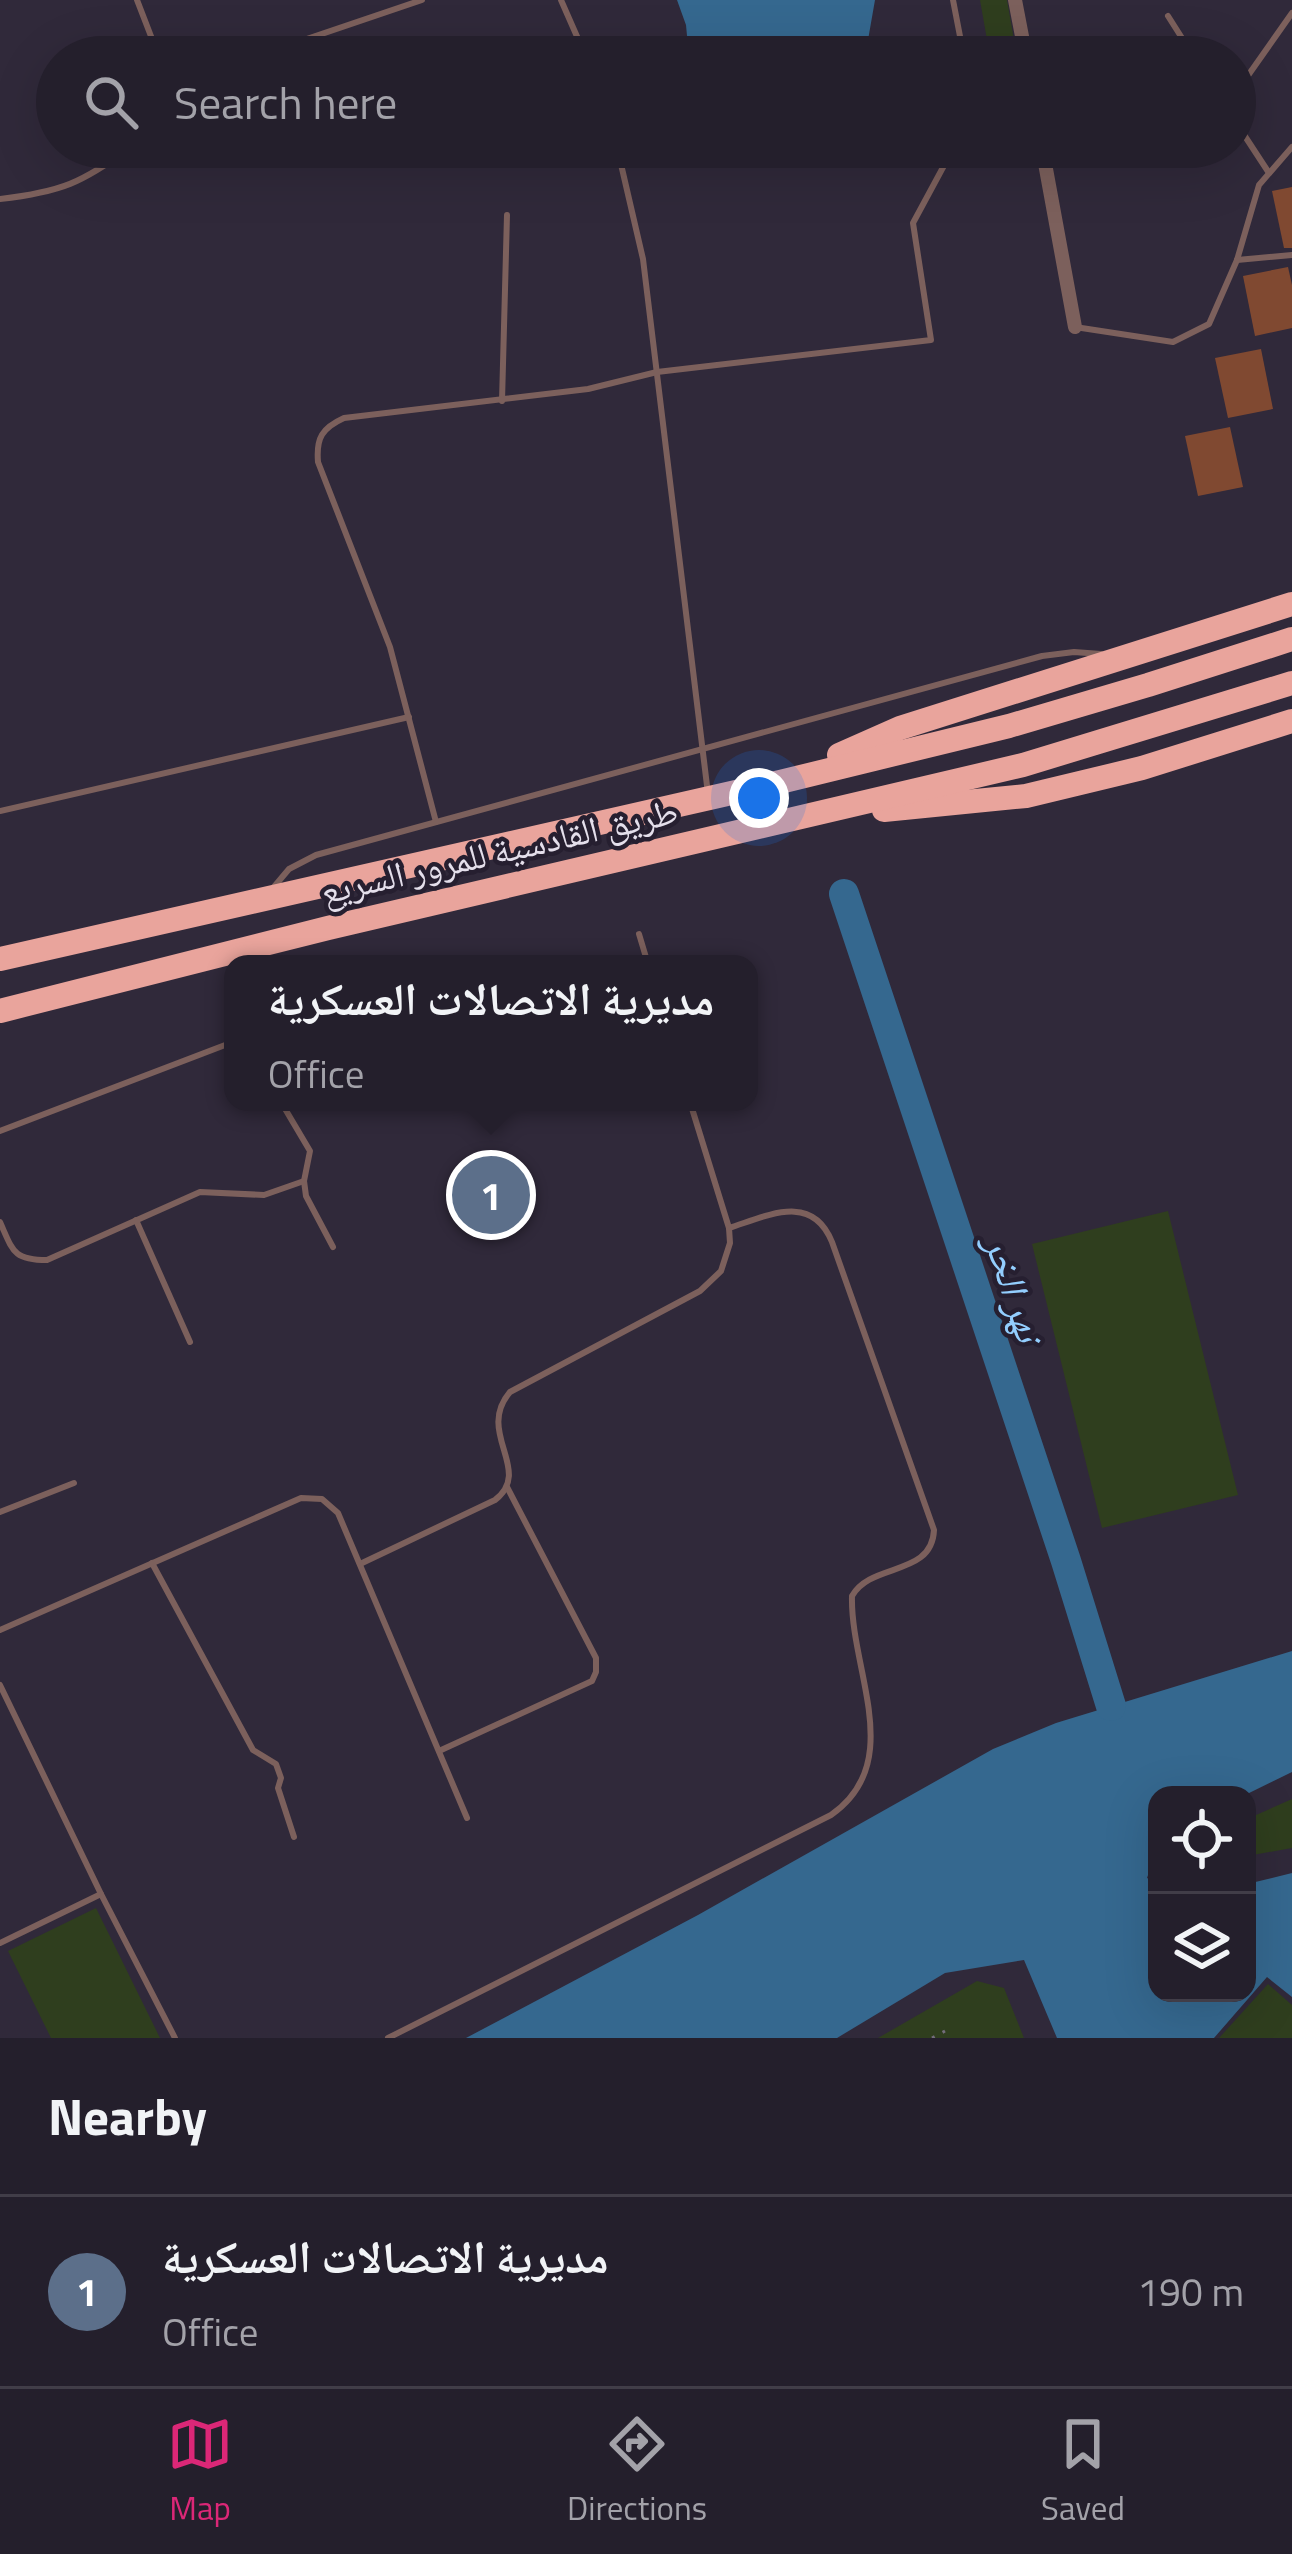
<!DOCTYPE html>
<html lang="en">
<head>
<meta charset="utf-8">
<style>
	:root { --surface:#241f2c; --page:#302c38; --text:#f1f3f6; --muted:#a3a2a9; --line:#413d48; --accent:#db2777 }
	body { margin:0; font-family:"Titillium Web","Noto Naskh Arabic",sans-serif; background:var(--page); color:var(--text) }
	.controls { position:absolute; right:36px; bottom:36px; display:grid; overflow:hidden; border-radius:24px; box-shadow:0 12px 48px #0002 }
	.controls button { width:108px; height:108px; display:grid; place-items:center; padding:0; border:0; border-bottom:3px solid var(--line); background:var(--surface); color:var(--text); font:60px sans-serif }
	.you { position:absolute; left:759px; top:798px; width:42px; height:42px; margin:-30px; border:9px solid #fff; border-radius:50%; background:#1a73e8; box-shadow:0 0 0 18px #1a73e833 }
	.badge { display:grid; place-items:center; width:78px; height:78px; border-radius:50%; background:var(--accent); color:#fff; font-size:39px; font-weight:700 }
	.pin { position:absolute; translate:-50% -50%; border:6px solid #fff; box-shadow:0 3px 12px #0006 }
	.popup { position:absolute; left:224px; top:955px; width:534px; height:156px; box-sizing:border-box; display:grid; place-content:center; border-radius:24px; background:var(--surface); filter:drop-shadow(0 3px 9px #0005); font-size:39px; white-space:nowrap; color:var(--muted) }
	.popup b { font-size:45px; color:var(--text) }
	.popup::after { content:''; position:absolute; left:50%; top:100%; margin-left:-24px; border:24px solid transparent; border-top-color:var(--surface) }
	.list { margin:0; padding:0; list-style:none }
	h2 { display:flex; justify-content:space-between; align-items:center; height:156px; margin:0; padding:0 48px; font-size:51px }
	h2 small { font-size:39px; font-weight:400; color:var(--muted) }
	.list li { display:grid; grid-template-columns:78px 1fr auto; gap:36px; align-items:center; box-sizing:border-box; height:192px; padding:0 48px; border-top:3px solid var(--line) }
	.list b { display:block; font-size:45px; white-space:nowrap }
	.list p { margin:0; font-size:39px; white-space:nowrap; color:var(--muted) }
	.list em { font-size:39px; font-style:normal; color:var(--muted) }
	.icon { flex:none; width:66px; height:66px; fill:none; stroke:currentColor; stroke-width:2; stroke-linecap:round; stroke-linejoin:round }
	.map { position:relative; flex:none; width:1292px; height:2038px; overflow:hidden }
	.search { position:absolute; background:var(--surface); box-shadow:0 12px 48px #0002; left:36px; right:36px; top:36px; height:132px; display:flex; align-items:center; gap:30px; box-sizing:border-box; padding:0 42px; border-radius:66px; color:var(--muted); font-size:45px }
	.sheet { height:348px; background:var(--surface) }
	nav { display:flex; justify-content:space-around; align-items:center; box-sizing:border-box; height:168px; border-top:3px solid var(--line); background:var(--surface); font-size:33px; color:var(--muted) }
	nav a { display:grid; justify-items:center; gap:6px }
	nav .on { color:var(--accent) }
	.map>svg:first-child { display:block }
	.green { fill:#2f3e1e }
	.water { fill:#35688f }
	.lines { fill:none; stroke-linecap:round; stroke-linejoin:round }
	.river { stroke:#35688f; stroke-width:30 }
	.building { fill:#804931 }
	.path { stroke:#746d7c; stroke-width:3; stroke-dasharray:3 9; stroke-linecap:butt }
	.lane { stroke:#7c605c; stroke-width:6 }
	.street { stroke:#7c605c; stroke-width:14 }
	.highway { stroke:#e9a49c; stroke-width:24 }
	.labels { text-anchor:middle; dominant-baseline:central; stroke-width:9; stroke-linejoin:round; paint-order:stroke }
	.street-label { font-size:36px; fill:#e4dfeb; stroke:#261f30 }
	.water-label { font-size:39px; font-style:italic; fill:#93cefe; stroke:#261f30 }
</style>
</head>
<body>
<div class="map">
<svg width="1292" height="2038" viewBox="0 0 1292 2038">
	<rect width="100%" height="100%" fill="#30293a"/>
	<!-- green -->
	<g class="green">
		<path d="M 980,0 L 1007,0 L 1017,57 L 990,57 Z"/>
		<path d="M 1168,1211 L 1238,1495 L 1102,1528 L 1032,1244 Z"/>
		<path d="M 1292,1799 L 1292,1848 L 1247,1856 L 1247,1819 Z"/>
		<path d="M 96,1908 L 160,2038 L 51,2038 L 8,1951 Z"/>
		<path d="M 977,1981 L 1004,1988 L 1024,2038 L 878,2038 Z"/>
		<path d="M 1268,1984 L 1292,2005 L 1292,2038 L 1219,2038 Z"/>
	</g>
	<!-- water -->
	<g class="water">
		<path d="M 677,0 L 875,0 L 868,40 L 860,57 L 689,57 L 686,25 Z"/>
		<path d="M 1292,1651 L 1292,1772 L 1245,1795 L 1157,1795 L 1157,1849 L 1147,1878 L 1157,1883 L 1157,1993 L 1247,1993 L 1247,1884 L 1292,1873 L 1292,1997 L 1267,1977 L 1214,2038 L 1057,2038 L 1024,1960 L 945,1973 L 837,2038 L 466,2038 L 698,1915 L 993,1749 L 1056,1723 Z"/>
	</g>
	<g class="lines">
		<!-- river -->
		<path class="river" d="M 844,894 L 1066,1561 L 1111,1706"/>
	</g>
	<!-- building -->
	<g class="building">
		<path d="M 1292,187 L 1292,248 L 1284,248 L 1272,191 Z"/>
		<path d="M 1288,267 L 1292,285 L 1292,328 L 1255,336 L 1243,276 Z"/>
		<path d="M 1261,349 L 1273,409 L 1228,418 L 1215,358 Z"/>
		<path d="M 1230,427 L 1243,487 L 1198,496 L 1185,436 Z"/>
	</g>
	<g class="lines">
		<!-- path -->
		<path class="path" d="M 932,2038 L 945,2031"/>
		<!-- lane -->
		<g class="lane">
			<path d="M 137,0 L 159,57"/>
			<path d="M 561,0 L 586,57"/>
			<path d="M 953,0 L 964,57"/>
			<path d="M 1168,16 L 1194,57"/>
			<path d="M 254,57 L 422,0"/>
			<path d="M 1235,94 L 1292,13"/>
			<path d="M 1235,121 L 1269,173"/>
			<path d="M 617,147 L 643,259 L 708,794"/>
			<path d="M 0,199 C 61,192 82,183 131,147"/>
			<path d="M 1237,260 L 1292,255"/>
			<path d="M 1075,327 L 1173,342 L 1209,324 L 1237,260 L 1259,185 L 1292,147"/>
			<path d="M 502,401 L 507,215"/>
			<path d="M 0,811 L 409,717"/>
			<path d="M 436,822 L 390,647 L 318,462 C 316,438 322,428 344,418 L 588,389 L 657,372 L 931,340 L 913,223 L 954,147"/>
			<path d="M 273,888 L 289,869 L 316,855 L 1042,656 L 1074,652 L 1101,654"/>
			<path d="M 639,934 L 648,964"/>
			<path d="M 281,1102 L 310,1151 L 304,1181 L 306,1196 L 333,1247"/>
			<path d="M 0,1131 L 233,1042"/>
			<path d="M 136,1220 L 190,1342"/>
			<path d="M 0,1222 C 13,1251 13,1260 47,1260 L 200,1192 L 264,1195 L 304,1181"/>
			<path d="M 0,1512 L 74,1483"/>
			<path d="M 152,1563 L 253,1750 L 276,1764 L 281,1778 L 278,1788 L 294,1837"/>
			<path d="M 360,1564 L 495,1500 C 534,1470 475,1433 510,1392 L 700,1291 L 721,1271 L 730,1243 L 729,1228 L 690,1102"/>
			<path d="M 0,1630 L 301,1498 L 322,1499 L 338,1513 L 467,1818"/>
			<path d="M 0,1685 L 101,1894 L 175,2038"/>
			<path d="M 439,1751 L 592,1681 L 596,1672 L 596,1658 L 507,1487"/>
			<path d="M 0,1943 L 101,1894"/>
			<path d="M 388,2038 L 831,1815 C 907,1762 850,1670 852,1596 C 871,1562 932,1577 934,1530 L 832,1242 C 812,1192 767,1216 729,1228"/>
		</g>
		<!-- street -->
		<g class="street">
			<path d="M 1015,0 L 1026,57"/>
			<path d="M 1042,147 L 1075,327"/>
		</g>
		<!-- highway -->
		<g class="highway">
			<path d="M 839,755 L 900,728 L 1292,604"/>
			<path d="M 884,810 L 1026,796 L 1142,768 L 1292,721"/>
			<path d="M 0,959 L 780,782 L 1009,726 L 1148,685 L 1292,639"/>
			<path d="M 0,1011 L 328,928 L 1023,765 L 1292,683"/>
		</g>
	</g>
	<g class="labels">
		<!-- street labels -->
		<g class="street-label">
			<text transform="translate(499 850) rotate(-13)">طريق القادسية للمرور السريع</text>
		</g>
		<!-- water labels -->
		<g class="water-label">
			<text transform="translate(1015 1288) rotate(72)">نهر الخر</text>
		</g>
	</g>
</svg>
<div class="controls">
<button><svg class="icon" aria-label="locate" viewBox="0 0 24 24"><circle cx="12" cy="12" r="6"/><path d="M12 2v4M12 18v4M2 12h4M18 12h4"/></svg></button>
<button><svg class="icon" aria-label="layers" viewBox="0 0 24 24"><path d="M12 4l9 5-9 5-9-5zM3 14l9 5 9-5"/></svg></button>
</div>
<div class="you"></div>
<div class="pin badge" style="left:491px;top:1195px;background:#5c6f8a">1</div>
<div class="popup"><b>مديرية الاتصالات العسكرية</b>Office</div>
<div class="search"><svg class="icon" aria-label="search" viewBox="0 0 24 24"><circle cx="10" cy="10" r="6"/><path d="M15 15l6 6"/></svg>Search here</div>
</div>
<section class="sheet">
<h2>Nearby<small></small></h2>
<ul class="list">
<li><span class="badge" style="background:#5c6f8a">1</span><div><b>مديرية الاتصالات العسكرية</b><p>Office</p></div><em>190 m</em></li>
</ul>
</section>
<nav>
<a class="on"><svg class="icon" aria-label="map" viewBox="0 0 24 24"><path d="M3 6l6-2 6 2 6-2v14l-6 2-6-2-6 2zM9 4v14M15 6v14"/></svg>Map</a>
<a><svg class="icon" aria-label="directions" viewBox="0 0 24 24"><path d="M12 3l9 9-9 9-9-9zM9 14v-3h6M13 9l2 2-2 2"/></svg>Directions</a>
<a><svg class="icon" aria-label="saved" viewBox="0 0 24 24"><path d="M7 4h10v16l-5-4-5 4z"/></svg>Saved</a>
</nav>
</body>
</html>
